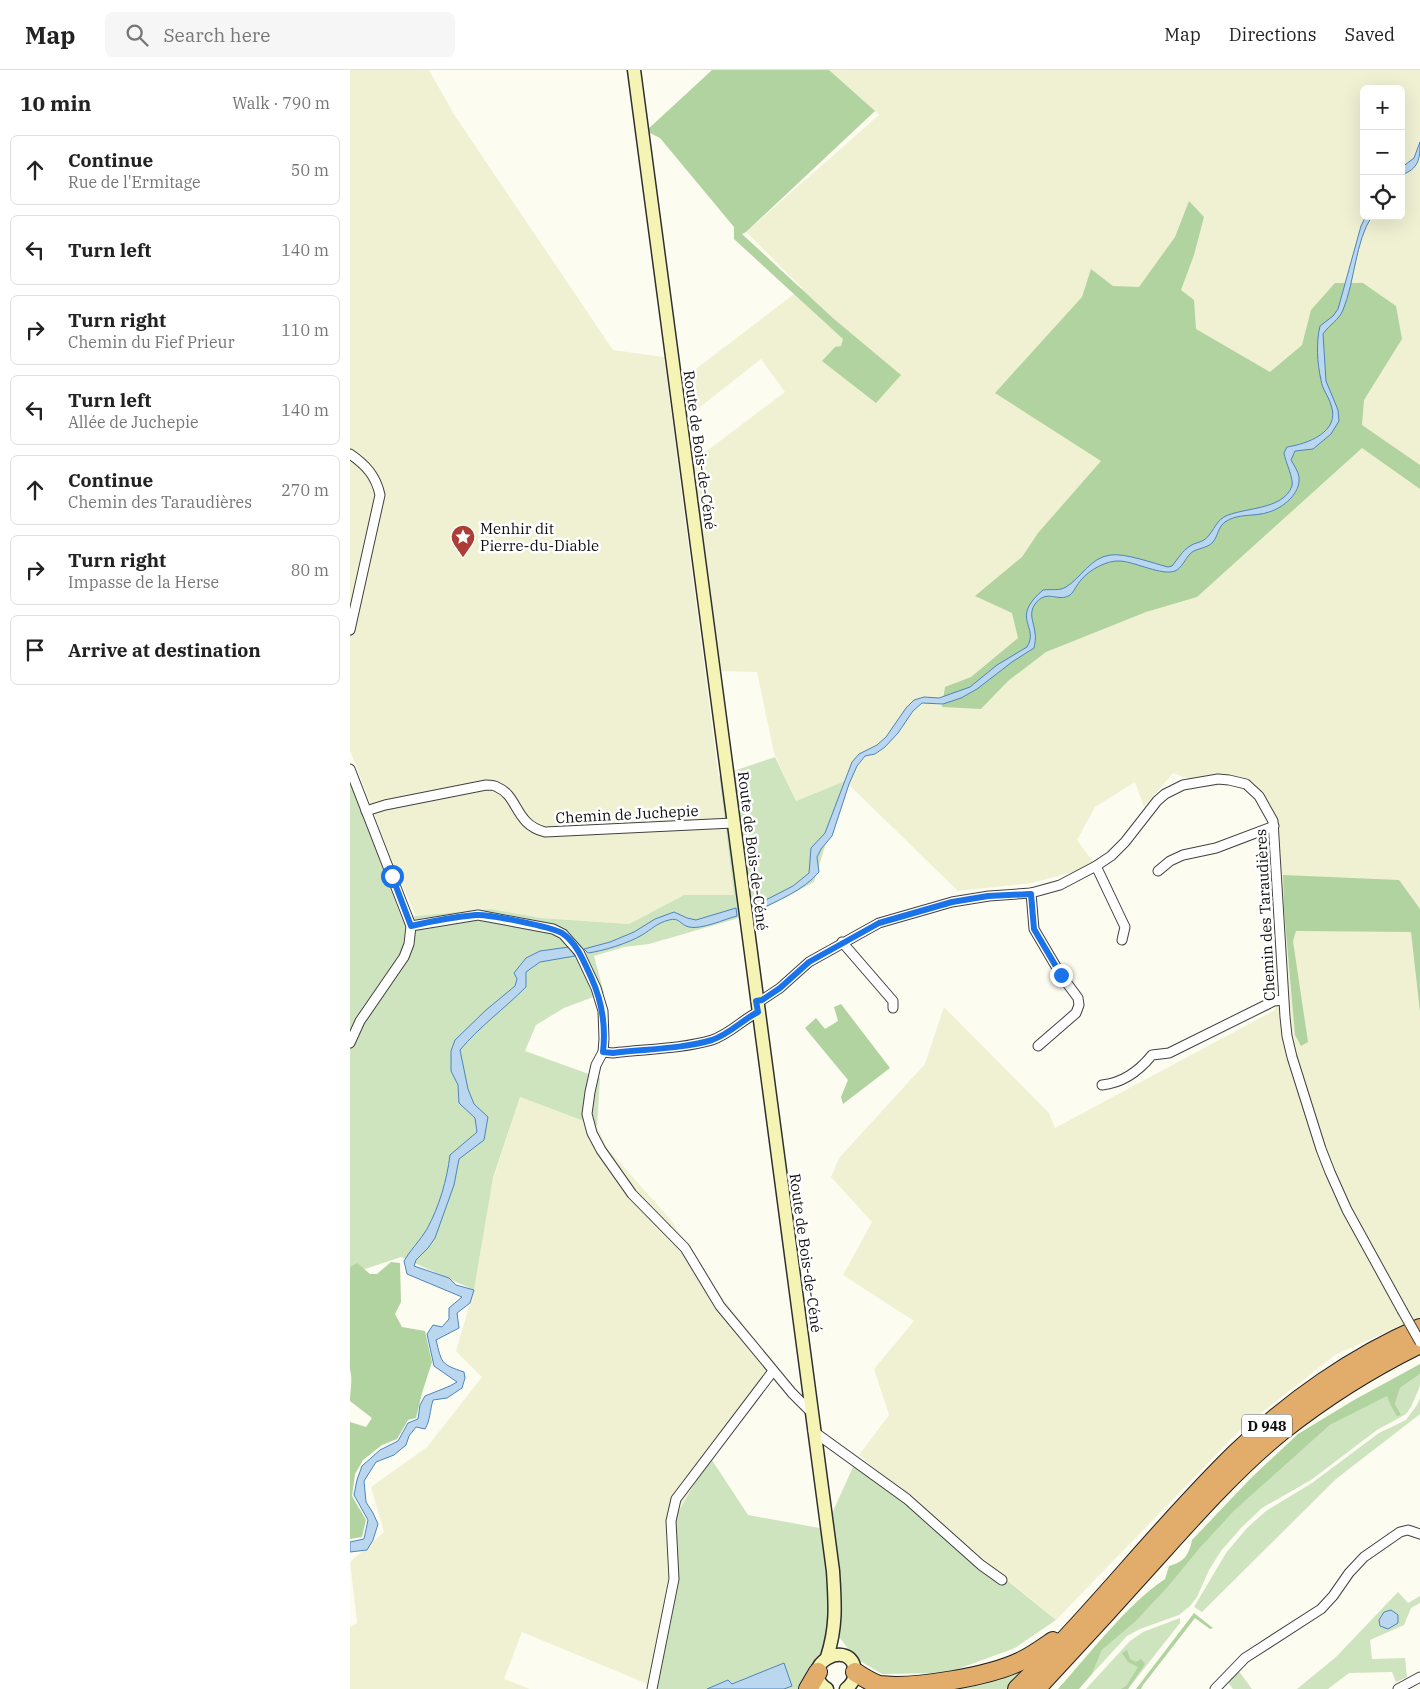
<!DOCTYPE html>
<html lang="en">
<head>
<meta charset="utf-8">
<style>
	:root { --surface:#fff; --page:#f6f6f6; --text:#222; --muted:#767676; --line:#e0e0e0 }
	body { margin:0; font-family:"IBM Plex Serif",serif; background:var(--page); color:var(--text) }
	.controls { position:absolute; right:15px; top:15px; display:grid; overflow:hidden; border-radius:8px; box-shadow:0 5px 20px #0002 }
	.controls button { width:45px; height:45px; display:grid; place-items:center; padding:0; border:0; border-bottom:1px solid var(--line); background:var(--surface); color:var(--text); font:25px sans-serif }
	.stop { position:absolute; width:15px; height:15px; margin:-11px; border:4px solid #1a73e8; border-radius:50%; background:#fff }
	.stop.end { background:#1a73e8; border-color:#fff; box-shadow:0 1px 5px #0008 }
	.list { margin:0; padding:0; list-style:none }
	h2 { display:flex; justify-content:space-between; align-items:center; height:65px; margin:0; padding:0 20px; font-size:21px }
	h2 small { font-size:16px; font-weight:400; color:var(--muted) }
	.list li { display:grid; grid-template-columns:32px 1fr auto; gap:15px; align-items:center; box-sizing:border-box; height:70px; margin:0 10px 10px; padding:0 10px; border:1px solid var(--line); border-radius:8px }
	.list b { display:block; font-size:19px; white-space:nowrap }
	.list p { margin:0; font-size:16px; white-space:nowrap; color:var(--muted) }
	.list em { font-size:16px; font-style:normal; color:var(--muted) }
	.icon { flex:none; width:28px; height:28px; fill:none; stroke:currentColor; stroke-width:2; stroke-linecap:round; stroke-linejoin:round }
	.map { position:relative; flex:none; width:1070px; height:1619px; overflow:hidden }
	header { display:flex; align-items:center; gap:30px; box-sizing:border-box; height:70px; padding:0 25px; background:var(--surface); border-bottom:1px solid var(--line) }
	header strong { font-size:24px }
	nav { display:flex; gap:28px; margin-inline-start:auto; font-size:18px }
	.search { width:350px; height:45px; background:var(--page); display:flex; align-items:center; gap:12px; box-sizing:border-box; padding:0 18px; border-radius:8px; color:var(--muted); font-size:19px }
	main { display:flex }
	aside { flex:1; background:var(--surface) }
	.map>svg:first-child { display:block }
	.farmland { fill:#f0f1d3; fill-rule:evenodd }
	.green { fill:#cee4be }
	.forest { fill:#b1d39f }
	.water { fill:#bbd7ef; stroke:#4b85bd }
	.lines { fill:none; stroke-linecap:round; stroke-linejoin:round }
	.street-casing { stroke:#414141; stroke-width:11 }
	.secondary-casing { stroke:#303030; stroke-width:15 }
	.highway-casing { stroke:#1f1f1f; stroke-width:20 }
	.street { stroke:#fff; stroke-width:9 }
	.secondary { stroke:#f5f4b4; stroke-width:12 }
	.highway { stroke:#e2ac6a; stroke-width:18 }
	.street-bridge-casing { stroke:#414141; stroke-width:11; stroke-linecap:butt }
	.street-bridge { stroke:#fff; stroke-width:9 }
	.route { stroke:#1a73e8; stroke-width:6 }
	.labels { text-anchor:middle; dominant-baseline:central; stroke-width:5; stroke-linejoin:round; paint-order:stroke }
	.shield { fill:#fff; stroke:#565656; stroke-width:1 }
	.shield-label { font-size:14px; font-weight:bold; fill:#0e0e0e }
	.street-label { font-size:15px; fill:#0e0e0e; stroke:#fff }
	.poi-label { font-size:15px; fill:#0e0e0e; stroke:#fff; text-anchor:start }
</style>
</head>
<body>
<header>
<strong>Map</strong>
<div class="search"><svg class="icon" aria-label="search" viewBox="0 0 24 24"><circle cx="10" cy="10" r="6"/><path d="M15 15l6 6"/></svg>Search here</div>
<nav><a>Map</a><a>Directions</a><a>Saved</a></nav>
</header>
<main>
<aside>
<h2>10 min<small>Walk · 790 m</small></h2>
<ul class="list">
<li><svg class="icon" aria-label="ahead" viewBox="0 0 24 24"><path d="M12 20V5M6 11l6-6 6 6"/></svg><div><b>Continue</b><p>Rue de l'Ermitage</p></div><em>50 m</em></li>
<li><svg class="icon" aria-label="left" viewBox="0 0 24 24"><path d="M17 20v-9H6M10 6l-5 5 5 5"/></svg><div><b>Turn left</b></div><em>140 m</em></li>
<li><svg class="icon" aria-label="right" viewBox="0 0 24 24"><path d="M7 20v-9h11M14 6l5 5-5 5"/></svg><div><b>Turn right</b><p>Chemin du Fief Prieur</p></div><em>110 m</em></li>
<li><svg class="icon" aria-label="left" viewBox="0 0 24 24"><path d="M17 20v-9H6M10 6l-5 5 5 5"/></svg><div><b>Turn left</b><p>Allée de Juchepie</p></div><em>140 m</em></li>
<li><svg class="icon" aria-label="ahead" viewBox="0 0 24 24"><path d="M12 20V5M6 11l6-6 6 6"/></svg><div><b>Continue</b><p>Chemin des Taraudières</p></div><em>270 m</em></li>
<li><svg class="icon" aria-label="right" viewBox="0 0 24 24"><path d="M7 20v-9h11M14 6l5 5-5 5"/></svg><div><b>Turn right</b><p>Impasse de la Herse</p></div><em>80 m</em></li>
<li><svg class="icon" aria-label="arrive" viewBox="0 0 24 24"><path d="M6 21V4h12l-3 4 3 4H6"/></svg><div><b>Arrive at destination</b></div></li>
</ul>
</aside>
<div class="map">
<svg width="1070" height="1619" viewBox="0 0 1070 1619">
	<rect width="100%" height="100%" fill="#fdfcf1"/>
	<!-- farmland -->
	<g class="farmland">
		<path d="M 0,0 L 79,0 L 105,46 L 263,280 L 314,287 L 384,825 L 334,825 L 279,854 L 191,848 L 141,839 L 66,846 L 43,794 L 0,680 Z"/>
		<path d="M 479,0 L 1070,0 L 1070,1247 L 985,1285 L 892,1358 L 706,1550 L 509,1385 L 539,1345 L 524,1299 L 564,1251 L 493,1205 L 522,1152 L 481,1107 L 489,1088 L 575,994 L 594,937 L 699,1043 L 705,1058 L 925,940 L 928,922 L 920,754 L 904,724 L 876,714 L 859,717 L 823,703 L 794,737 L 785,712 L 745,737 L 727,770 L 746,796 L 681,813 L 608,821 L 495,711 L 446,731 L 424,683 L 407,602 L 369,601 L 341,393 L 435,322 L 411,289 L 340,345 L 334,308 L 452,218 L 396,162 L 529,45 ZM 1014,19 L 1051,19 L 1051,146 L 1014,146 Z"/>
		<path d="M 170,1027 L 247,1056 L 257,1078 L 320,1149 L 374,1230 L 425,1294 L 325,1448 L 324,1529 L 300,1615 L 172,1562 L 154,1609 L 180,1619 L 0,1619 L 0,1557 L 7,1553 L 0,1492 L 34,1462 L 21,1417 L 77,1377 L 132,1307 L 106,1281 L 124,1220 L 142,1113 Z"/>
	</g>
	<!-- green -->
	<g class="green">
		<path d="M 425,687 L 446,731 L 495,711 L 464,812 L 406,843 L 299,874 L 274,877 L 244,886 L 254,923 L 214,938 L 186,955 L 175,981 L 250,1008 L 247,1056 L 170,1027 L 143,1108 L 124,1220 L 51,1187 L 0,1204 L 0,711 L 52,849 L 66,846 L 141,839 L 191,848 L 279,854 L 334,825 L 384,825 L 369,706 Z"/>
		<path d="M 1070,1304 L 1070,1316 L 1061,1337 L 1056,1344 L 1027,1360 L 961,1410 L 912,1438 L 891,1458 L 871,1481 L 859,1500 L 847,1527 L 840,1536 L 829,1545 L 790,1559 L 777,1566 L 742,1604 L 752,1580 L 786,1551 L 817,1518 L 850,1478 L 885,1440 L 980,1355 L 1038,1325 L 1040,1334 L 1050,1345 L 1045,1334 L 1050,1318 Z"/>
		<path d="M 1070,1328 L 1070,1344 L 986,1409 L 852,1542 L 844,1537 L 876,1483 L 897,1458 L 916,1441 L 962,1413 L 1029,1363 L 1056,1350 L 1067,1335 Z"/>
		<path d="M 360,1387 L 398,1445 L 475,1459 L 507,1388 L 706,1550 L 665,1578 L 597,1603 L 532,1604 L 505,1588 L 478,1552 L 474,1580 L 451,1619 L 299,1619 L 324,1529 L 325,1448 Z"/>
		<path d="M 1048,1522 L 1058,1533 L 1070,1526 L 1070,1533 L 1061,1538 L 1054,1555 L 1020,1570 L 1022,1589 L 1055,1588 L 1057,1607 L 1046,1612 L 1042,1602 L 999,1603 L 978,1619 L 947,1619 L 986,1587 Z"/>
		<path d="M 830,1548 L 830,1553 L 778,1619 L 736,1619 L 780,1571 L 793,1562 Z"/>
		<path d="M 687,1588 L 656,1619 L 580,1619 Z"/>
		<path d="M 888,1600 L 902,1619 L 883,1619 L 877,1611 Z"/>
	</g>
	<!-- forest -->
	<g class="forest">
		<path d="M 362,0 L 479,0 L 525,41 L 396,162 L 392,164 L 484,249 L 551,305 L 526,333 L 472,291 L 485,277 L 491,276 L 493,269 L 384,169 L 384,157 L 310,68 L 296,61 Z"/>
		<path d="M 839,131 L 854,147 L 844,185 L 831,220 L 844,230 L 846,259 L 920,302 L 952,275 L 961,240 L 985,213 L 1013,213 L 1046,236 L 1052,269 L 1014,330 L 1012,355 L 1070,395 L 1070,419 L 1012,378 L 847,527 L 796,542 L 696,582 L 658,611 L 631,639 L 592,637 L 595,617 L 621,607 L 668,568 L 662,543 L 625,526 L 672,487 L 688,463 L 751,391 L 645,323 L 732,227 L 741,199 L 763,216 L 789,217 L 825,167 Z"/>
		<path d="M 933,805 L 1049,810 L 1070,839 L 1070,942 L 1061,862 L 946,861 L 943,871 L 958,972 L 951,976 L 945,965 L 934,839 Z"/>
		<path d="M 491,934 L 540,998 L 493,1034 L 491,1027 L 498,1010 L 455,958 L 466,948 L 475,959 L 488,951 L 484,937 Z"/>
		<path d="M 41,1192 L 50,1193 L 51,1232 L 45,1244 L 52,1257 L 75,1261 L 82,1292 L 72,1323 L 66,1348 L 58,1350 L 47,1369 L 32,1375 L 13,1390 L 5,1404 L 2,1426 L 16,1450 L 12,1467 L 0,1469 L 0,1352 L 16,1357 L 22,1348 L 0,1331 C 0,1322 3,1308 0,1300 L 0,1197 L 7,1193 L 20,1204 L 27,1204 Z"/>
		<path d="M 1070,1294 L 1070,1304 L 1050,1318 L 1045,1334 L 1051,1345 L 1047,1346 L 1040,1334 L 1037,1326 L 980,1355 L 885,1440 L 850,1478 L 817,1518 L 786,1551 L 752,1580 L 742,1604 L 729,1619 L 708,1619 C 739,1585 777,1534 815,1509 L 819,1496 C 834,1492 839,1485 842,1470 L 901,1408 L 948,1364 L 1004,1330 Z"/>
		<path d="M 844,1543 L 863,1558 L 860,1559 L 845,1548 L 793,1615 L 791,1619 L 786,1619 Z"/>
		<path d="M 777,1580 L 780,1589 L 786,1592 L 791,1589 L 795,1594 L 778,1619 L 771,1619 L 777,1615 L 788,1597 L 778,1592 L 772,1583 Z"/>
	</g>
	<!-- water -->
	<g class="water">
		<path d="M 1070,72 C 1070,89 1069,99 1051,105 L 1051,98 L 1064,88 Z"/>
		<path d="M 1016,146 L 1022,146 C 1005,172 1005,211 993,240 C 989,250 979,255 973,264 L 976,311 L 988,340 L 989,351 L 981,364 L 963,379 L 945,381 L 941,390 C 944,395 948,401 949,407 C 951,423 933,438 919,442 C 905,447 887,443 875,452 C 868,457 868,466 863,472 C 857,479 845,478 840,484 C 835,489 832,498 825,501 C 812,506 786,492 770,491 C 757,490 739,500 731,510 C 727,514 724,522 720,525 C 708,533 697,518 685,534 C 678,544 684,552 685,563 C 686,568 685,573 684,578 L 662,592 L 627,619 L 611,628 L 593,634 L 572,633 L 563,641 L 548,663 L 535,677 L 525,684 L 515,686 L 507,696 L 499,714 L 482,766 L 471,779 L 467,787 L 469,802 C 453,821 428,830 407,841 L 406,835 L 443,816 L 459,803 L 461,778 L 475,763 L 502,692 L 509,684 L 527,675 L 536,667 L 556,638 L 564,630 L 574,627 L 589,628 L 620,617 L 647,595 L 677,577 C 690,556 659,549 693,520 C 701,519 710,521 716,517 C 732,507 740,488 760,485 C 776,483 802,493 818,497 L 822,496 C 828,489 832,481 840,476 C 844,473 849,473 854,470 C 862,465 865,452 874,447 C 892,437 933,441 942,416 C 944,409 935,391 934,383 L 937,377 C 957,374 991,362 981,335 C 979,327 972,319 971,310 C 967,292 966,273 970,256 L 983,246 L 988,239 L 1011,156 Z"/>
		<path d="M 386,838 L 387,846 C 375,849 351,860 339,857 C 330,855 330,847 319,850 C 307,853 302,859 292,865 C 279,873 253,881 238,883 L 234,879 L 260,872 L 284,862 L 305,849 L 324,842 L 337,848 L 346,850 Z"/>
		<path d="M 219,877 L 225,886 L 190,892 L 176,902 L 176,917 C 154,939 129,957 110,980 L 118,1019 L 124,1034 L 138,1047 L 134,1070 L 109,1089 L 104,1115 L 85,1168 L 78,1178 L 66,1190 L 64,1196 L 99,1208 L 106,1215 L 124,1220 L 120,1233 L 107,1243 L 109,1258 L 86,1270 C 92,1293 90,1294 114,1302 L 115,1308 L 112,1318 L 97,1328 L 83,1330 C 80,1340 80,1351 75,1359 L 66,1357 L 59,1366 L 56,1375 L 44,1385 L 26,1392 L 14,1411 L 16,1432 L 23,1443 L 28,1454 L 23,1470 L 17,1480 L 0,1482 L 0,1472 L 14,1469 L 18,1450 L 4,1425 L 7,1410 L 12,1396 L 30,1380 L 48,1371 L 58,1353 L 68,1349 L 70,1335 L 75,1326 L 100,1316 L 107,1312 L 84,1296 L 77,1264 L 83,1255 L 92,1257 L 99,1249 L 99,1238 L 112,1227 L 57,1204 L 54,1191 C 60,1180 70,1171 77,1159 C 89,1137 97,1110 100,1085 L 127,1062 L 125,1048 L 109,1033 L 108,1015 L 101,1001 L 101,981 L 105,970 L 136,940 L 165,916 L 167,909 L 164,903 L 176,888 L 190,881 Z"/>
		<path d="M 1041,1540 L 1048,1545 L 1048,1553 L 1038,1559 L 1030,1556 L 1029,1550 L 1034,1542 Z"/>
		<path d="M 434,1593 L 442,1616 L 434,1619 L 357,1619 L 378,1610 L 382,1614 Z"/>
	</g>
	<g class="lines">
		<defs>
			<g id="street">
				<path d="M 0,384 C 16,395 26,406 30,425 L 0,560"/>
				<path d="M 0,699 L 61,856 L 59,874 L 54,887 L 10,951 L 0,973"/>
				<path d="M 16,741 L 35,735 L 136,715 C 139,715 144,715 147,717 C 169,726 164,754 195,762 L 383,753"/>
				<path d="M 746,796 L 775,857 L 772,870"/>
				<path d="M 808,801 L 820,791 L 833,785 L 866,778 L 924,756"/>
				<path d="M 681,823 L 684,859 L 711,905 L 728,928 L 729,935 L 726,943 L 688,976"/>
				<path d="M 61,856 L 128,845 L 203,859 L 213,864 L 229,882 L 246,918 L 253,941 L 254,969 L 253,982 L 246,995 L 240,1022 L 237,1044 L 242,1063 L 251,1080 L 282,1124 L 335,1178 L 370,1236 L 442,1323 L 461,1342"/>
				<path d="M 492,872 L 543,931 L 543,938"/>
				<path d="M 406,931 L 412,930 L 430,918 L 459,892 L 529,853 L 602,832 L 639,826 L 681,823 L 710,815 L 746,796 L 761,786 L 775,772 L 807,731 L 815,724 L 833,715 L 868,709 L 879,710 L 896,714 L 909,726 L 923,751 L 935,947 L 937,966 L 942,987 L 971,1079 L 980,1102 L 997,1140 L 1052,1240"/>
				<path d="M 253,982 L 263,983 C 295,979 331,979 362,970 C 380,964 392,950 408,942"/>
				<path d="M 752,1015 C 772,1013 789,1001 802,985 L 819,983 L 924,931 L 933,930"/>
				<path d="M 463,1361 L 557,1429 L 631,1495 L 652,1510"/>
				<path d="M 302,1619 L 324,1509 L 321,1451 L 326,1429 L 423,1301"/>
				<path d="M 865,1619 L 895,1588 L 971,1539 L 983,1526 L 999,1503 L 1014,1487 L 1050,1462 L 1058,1460 L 1070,1464"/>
				<path d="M 1048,1619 L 1070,1607"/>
			</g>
			<g id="secondary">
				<path d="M 284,0 L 483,1501 C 485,1533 487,1556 477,1587"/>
				<path d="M 477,1619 C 444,1596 503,1565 505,1602 C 505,1609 501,1615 496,1619"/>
			</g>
			<g id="highway">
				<path d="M 505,1602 C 513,1607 520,1612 529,1615 C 564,1619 638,1607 671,1591 C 682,1586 693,1578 703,1571"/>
				<path d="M 458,1619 L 468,1602"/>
				<path d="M 667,1619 C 744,1544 809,1458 886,1383 C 939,1332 1003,1287 1070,1258"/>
				<path d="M 686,1619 C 729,1573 772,1526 814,1479 C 851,1438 889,1396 932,1361 C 975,1327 1021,1298 1070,1274"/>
			</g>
		</defs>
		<!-- street casing -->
		<use href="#street" class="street-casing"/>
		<!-- secondary casing -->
		<use href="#secondary" class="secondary-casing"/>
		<!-- highway casing -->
		<use href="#highway" class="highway-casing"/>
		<!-- street -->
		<use href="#street" class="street"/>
		<!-- secondary -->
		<use href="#secondary" class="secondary"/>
		<!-- highway -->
		<use href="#highway" class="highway"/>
		<defs>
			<path id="street-bridge" d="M 1052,1240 L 1070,1272"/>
		</defs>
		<!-- street-bridge casing -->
		<use href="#street-bridge" class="street-bridge-casing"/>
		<!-- street-bridge -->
		<use href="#street-bridge" class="street-bridge"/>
	</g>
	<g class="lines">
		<!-- route -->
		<path class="route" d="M 42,806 L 61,856 C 82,851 105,847 126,845 C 139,844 201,857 212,863 C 227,873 234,892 241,907 C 252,931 256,956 253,982 L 263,983 C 295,979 331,979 362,970 C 380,964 392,950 408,942 L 406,931 L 412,930 L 430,918 L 459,892 L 529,853 L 602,832 L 638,826 L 681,824 L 684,859 L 711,905"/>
	</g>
	<!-- icons -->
	<defs>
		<symbol id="sight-pin" viewBox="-11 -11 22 30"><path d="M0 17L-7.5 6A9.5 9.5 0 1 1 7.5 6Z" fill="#ad3d37" stroke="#fff"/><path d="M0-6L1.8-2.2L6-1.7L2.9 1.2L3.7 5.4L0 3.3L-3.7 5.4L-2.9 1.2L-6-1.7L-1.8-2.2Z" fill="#fff"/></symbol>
	</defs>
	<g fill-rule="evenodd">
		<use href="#sight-pin" x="99" y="453" width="28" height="38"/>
	</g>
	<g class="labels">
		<!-- shield labels -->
		<rect class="shield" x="892" y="1344.5" width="50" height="23" rx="4"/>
		<g class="shield-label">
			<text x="917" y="1356">D 948</text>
		</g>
		<!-- street labels -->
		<g class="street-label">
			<text transform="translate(350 380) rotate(82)">Route de Bois-de-Céné</text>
			<text transform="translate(277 744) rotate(-3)">Chemin de Juchepie</text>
			<text transform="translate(403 781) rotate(83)">Route de Bois-de-Céné</text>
			<text transform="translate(915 845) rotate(-93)">Chemin des Taraudières</text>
			<text transform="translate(456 1183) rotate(82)">Route de Bois-de-Céné</text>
		</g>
		<!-- poi labels -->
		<g class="poi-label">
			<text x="130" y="458">Menhir dit<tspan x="130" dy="17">Pierre-du-Diable</tspan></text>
		</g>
	</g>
</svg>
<div class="controls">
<button>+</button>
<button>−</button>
<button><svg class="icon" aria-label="locate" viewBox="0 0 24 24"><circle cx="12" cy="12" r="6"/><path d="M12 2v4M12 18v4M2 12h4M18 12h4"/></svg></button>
</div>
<div class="stop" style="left:42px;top:806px"></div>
<div class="stop end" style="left:711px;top:905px"></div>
</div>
</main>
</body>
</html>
